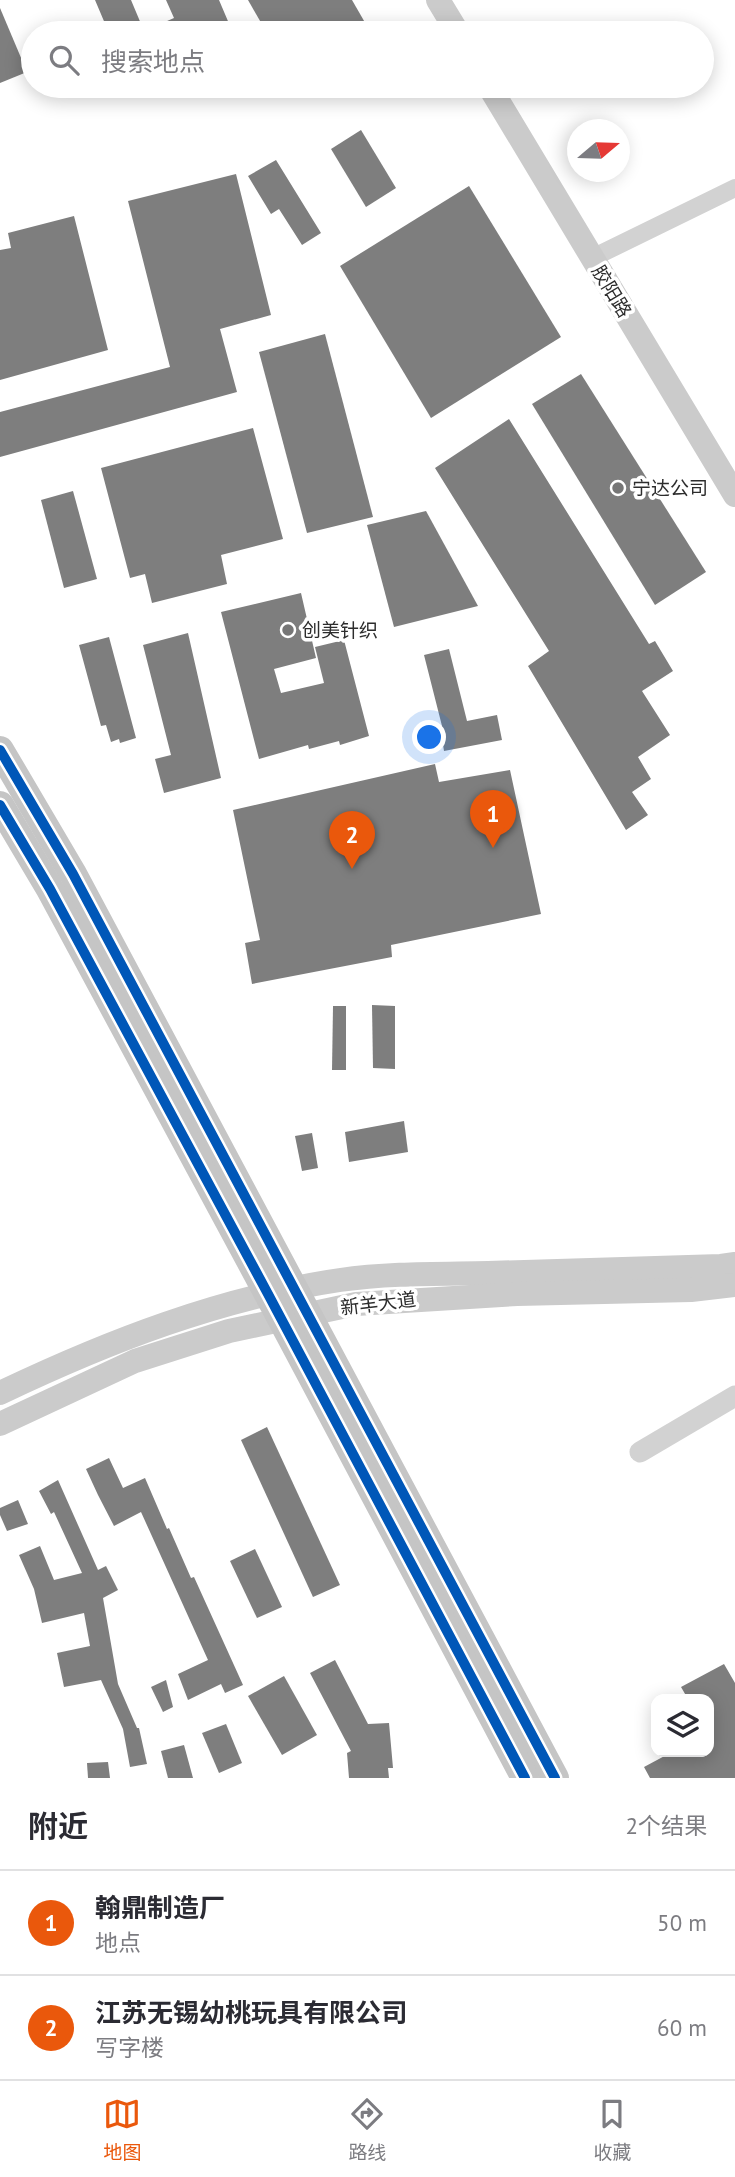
<!DOCTYPE html>
<html lang="zh">
<head>
<meta charset="utf-8">
<style>
	:root { --surface:#fff; --page:#f7f7f7; --text:#2b2b33; --muted:#7c7c81; --line:#e1e1e2; --accent:#ea580c }
	body { margin:0; font-family:"PT Sans","Noto Sans SC",sans-serif; background:var(--page); color:var(--text) }
	.controls { position:absolute; right:21px; bottom:21px; display:grid; overflow:hidden; border-radius:14px; box-shadow:0 4px 18px #0003 }
	.controls button { width:63px; height:63px; display:grid; place-items:center; padding:0; border:0; border-bottom:2px solid var(--line); background:var(--surface); color:var(--text); font:35px sans-serif }
	.compass { position:absolute; left:567px; top:119px; width:63px; height:63px; border-radius:50%; background:var(--surface); box-shadow:0 4px 18px #0003; rotate:71deg }
	.you { position:absolute; left:430px; top:738px; width:24px; height:24px; margin:-18px; border:5px solid #fff; border-radius:50%; background:#1a73e8; box-shadow:0 0 0 10px #1a73e833 }
	.badge { display:grid; place-items:center; width:46px; height:46px; border-radius:50%; background:var(--accent); color:#fff; font-size:23px; font-weight:700 }
	.pin { position:absolute; translate:-50% -58px; filter:drop-shadow(0 2px 4px #0008) }
	.pin::after { content:''; position:absolute; top:37px; width:24px; height:21px; background:inherit; clip-path:polygon(0 0,100% 0,50% 100%) }
	.list { margin:0; padding:0; list-style:none }
	h2 { display:flex; justify-content:space-between; align-items:center; height:91px; margin:0; padding:0 28px; font-size:30px }
	h2 small { font-size:23px; font-weight:400; color:var(--muted) }
	.list li { display:grid; grid-template-columns:46px 1fr auto; gap:21px; align-items:center; box-sizing:border-box; height:105px; padding:0 28px; border-top:2px solid var(--line) }
	.list b { display:block; font-size:26px; white-space:nowrap }
	.list p { margin:0; font-size:23px; white-space:nowrap; color:var(--muted) }
	.list em { font-size:23px; font-style:normal; color:var(--muted) }
	.icon { flex:none; width:38px; height:38px; fill:none; stroke:currentColor; stroke-width:2; stroke-linecap:round; stroke-linejoin:round }
	.map { position:relative; flex:none; width:735px; height:1778px; overflow:hidden }
	.search { position:absolute; background:var(--surface); box-shadow:0 4px 18px #0003; left:21px; right:21px; top:21px; height:77px; display:flex; align-items:center; gap:18px; box-sizing:border-box; padding:0 24px; border-radius:38px; color:var(--muted); font-size:26px }
	.sheet { height:301px; background:var(--surface) }
	nav { display:flex; justify-content:space-around; align-items:center; box-sizing:border-box; height:98px; border-top:2px solid var(--line); background:var(--surface); font-size:19px; color:var(--muted) }
	nav a { display:grid; justify-items:center; gap:4px }
	nav .on { color:var(--accent) }
	.map>svg:first-child { display:block }
	.building { fill:#7e7e7e }
	.lines { fill:none; stroke-linecap:round; stroke-linejoin:round }
	.minor { stroke:#d2d2d2; stroke-width:18 }
	.tertiary { stroke:#d2d2d2; stroke-width:21 }
	.secondary { stroke:#cbcbcb; stroke-width:24 }
	.primary { stroke:#c5c5c5; stroke-width:28 }
	.cycleway-casing { stroke:#fff; stroke-width:15 }
	.cycleway { stroke:#0057b8; stroke-width:10 }
	.poi-dot { fill:#767676; stroke:#fff; stroke-width:2.5 }
	.labels { text-anchor:middle; dominant-baseline:central; stroke-width:7; stroke-linejoin:round; paint-order:stroke }
	.street-label { font-size:19px; fill:#2d2d2d; stroke:#fff }
	.poi-label { font-size:19px; fill:#2d2d2d; stroke:#fff; text-anchor:start }
</style>
</head>
<body>
<div class="map">
<svg width="735" height="1778" viewBox="0 0 735 1778">
	<rect width="100%" height="100%" fill="#fff"/>
	<!-- building -->
	<g class="building">
		<path d="M 95,0 L 131,0 L 144,31 L 174,18 L 166,0 L 219,0 L 233,33 L 109,33 Z"/>
		<path d="M 248,0 L 352,0 L 371,33 L 267,33 Z"/>
		<path d="M 0,8 L 27,72 L 0,83 Z"/>
		<path d="M 361,130 L 396,188 L 366,207 L 331,149 Z"/>
		<path d="M 276,160 L 321,233 L 302,245 L 279,209 L 271,214 L 248,176 Z"/>
		<path d="M 236,174 L 271,315 L 220,329 L 237,392 L 0,457 L 0,412 L 170,367 L 128,201 Z"/>
		<path d="M 469,186 L 561,337 L 431,418 L 340,266 Z"/>
		<path d="M 74,216 L 108,350 L 0,380 L 0,250 L 11,248 L 8,233 Z"/>
		<path d="M 325,334 L 373,517 L 307,533 L 259,352 Z"/>
		<path d="M 581,374 L 706,572 L 655,605 L 532,404 Z"/>
		<path d="M 509,419 L 649,644 L 655,641 L 673,671 L 642,691 L 670,735 L 638,757 L 651,779 L 632,792 L 648,815 L 626,830 L 528,666 L 549,651 L 435,468 Z"/>
		<path d="M 253,428 L 283,539 L 221,555 L 227,584 L 152,603 L 145,574 L 130,578 L 101,468 Z"/>
		<path d="M 73,491 L 97,579 L 64,588 L 41,500 Z"/>
		<path d="M 426,511 L 478,606 L 394,627 L 367,525 Z"/>
		<path d="M 301,593 L 316,658 L 274,669 L 281,693 L 324,683 L 315,647 L 344,640 L 369,736 L 340,745 L 339,741 L 309,749 L 308,745 L 259,759 L 221,612 Z"/>
		<path d="M 188,633 L 221,778 L 164,793 L 155,759 L 171,755 L 143,645 Z"/>
		<path d="M 109,637 L 136,738 L 120,743 L 119,739 L 111,742 L 106,725 L 101,726 L 79,645 Z"/>
		<path d="M 449,649 L 467,721 L 497,715 L 502,740 L 444,751 L 440,726 L 442,726 L 424,655 Z"/>
		<path d="M 435,764 L 439,782 L 510,770 L 541,914 L 391,945 L 392,957 L 252,984 L 245,943 L 260,940 L 233,810 Z"/>
		<path d="M 372,1005 L 395,1006 L 395,1069 L 373,1068 Z"/>
		<path d="M 333,1006 L 346,1006 L 346,1070 L 332,1070 Z"/>
		<path d="M 404,1121 L 408,1152 L 349,1162 L 345,1132 Z"/>
		<path d="M 312,1133 L 318,1168 L 302,1171 L 295,1136 Z"/>
		<path d="M 267,1427 L 340,1585 L 313,1597 L 241,1440 Z"/>
		<path d="M 109,1458 L 123,1488 L 145,1478 L 167,1529 L 169,1528 L 191,1578 L 194,1577 L 243,1685 L 225,1693 L 221,1684 L 188,1700 L 178,1674 L 208,1660 L 141,1512 L 114,1526 L 98,1495 L 86,1469 Z"/>
		<path d="M 58,1480 L 98,1570 L 106,1566 L 118,1590 L 103,1598 L 118,1684 L 137,1728 L 139,1728 L 147,1764 L 130,1767 L 123,1729 L 101,1680 L 64,1687 L 57,1653 L 90,1646 L 84,1613 L 42,1623 L 34,1589 L 19,1555 L 40,1546 L 54,1580 L 82,1573 L 54,1512 L 51,1514 L 39,1491 Z"/>
		<path d="M 18,1500 L 28,1524 L 7,1531 L 0,1515 L 0,1508 Z"/>
		<path d="M 255,1549 L 282,1607 L 257,1618 L 230,1561 Z"/>
		<path d="M 335,1660 L 368,1724 L 389,1723 L 393,1768 L 388,1768 L 389,1778 L 349,1778 L 347,1753 L 351,1751 L 310,1673 Z"/>
		<path d="M 724,1664 L 735,1683 L 735,1778 L 650,1778 L 644,1767 L 672,1752 L 709,1752 L 709,1699 L 688,1699 L 681,1687 Z"/>
		<path d="M 284,1676 L 317,1735 L 282,1755 L 248,1696 Z"/>
		<path d="M 166,1680 L 173,1707 L 163,1712 L 151,1687 Z"/>
		<path d="M 226,1724 L 242,1763 L 219,1773 L 202,1733 Z"/>
		<path d="M 184,1745 L 193,1778 L 168,1778 L 161,1751 Z"/>
		<path d="M 108,1762 L 110,1778 L 88,1778 L 87,1763 Z"/>
	</g>
	<g class="lines">
		<!-- minor -->
		<path class="minor" d="M 592,258 L 735,188"/>
		<!-- tertiary -->
		<path class="tertiary" d="M 640,1452 L 735,1396"/>
		<!-- secondary -->
		<g class="secondary">
			<path d="M 438,0 L 458,33"/>
			<path d="M 489,86 L 735,495"/>
			<path d="M 0,1393 C 109,1341 220,1298 340,1280 C 390,1273 439,1274 488,1273 C 566,1271 644,1269 721,1266 L 735,1264"/>
			<path d="M 0,1424 L 135,1361 L 229,1331 L 356,1304 L 517,1294 L 691,1290 L 735,1285"/>
		</g>
		<!-- primary -->
		<g class="primary">
			<path d="M 0,750 L 73,874 L 555,1778"/>
			<path d="M 0,805 L 50,889 L 268,1294 L 525,1778"/>
		</g>
		<defs>
			<g id="cycleway">
				<path d="M 0,750 L 73,874 L 555,1778"/>
				<path d="M 0,805 L 50,889 L 268,1294 L 525,1778"/>
			</g>
		</defs>
		<!-- cycleway casing -->
		<use href="#cycleway" class="cycleway-casing"/>
		<!-- cycleway -->
		<use href="#cycleway" class="cycleway"/>
	</g>
	<!-- markers -->
	<g class="poi-dot">
		<circle cx="618" cy="488" r="7"/>
		<circle cx="288" cy="630" r="7"/>
	</g>
	<g class="labels">
		<!-- street labels -->
		<g class="street-label">
			<text transform="translate(612 291) rotate(59)">胶阳路</text>
			<text transform="translate(378 1303) rotate(-7)">新羊大道</text>
		</g>
		<!-- poi labels -->
		<g class="poi-label">
			<text x="632" y="488">宁达公司</text>
			<text x="302" y="630">创美针织</text>
		</g>
	</g>
</svg>
<div class="controls">
<button><svg class="icon" aria-label="layers" viewBox="0 0 24 24"><path d="M12 4l9 5-9 5-9-5zM3 14l9 5 9-5"/></svg></button>
</div>
<svg class="compass" viewBox="-18 -18 36 36"><path d="M0-13l5 13h-10z" fill="#e53935"/><path d="M0 13l5-13h-10z" fill="#7c7c81"/></svg>
<div class="you"></div>
<div class="pin badge" style="left:493px;top:848px">1</div>
<div class="pin badge" style="left:352px;top:869px">2</div>
<div class="search"><svg class="icon" aria-label="search" viewBox="0 0 24 24"><circle cx="10" cy="10" r="6"/><path d="M15 15l6 6"/></svg>搜索地点</div>
</div>
<section class="sheet">
<h2>附近<small>2个结果</small></h2>
<ul class="list">
<li><span class="badge">1</span><div><b>翰鼎制造厂</b><p>地点</p></div><em>50 m</em></li>
<li><span class="badge">2</span><div><b>江苏无锡幼桃玩具有限公司</b><p>写字楼</p></div><em>60 m</em></li>
</ul>
</section>
<nav>
<a class="on"><svg class="icon" aria-label="map" viewBox="0 0 24 24"><path d="M3 6l6-2 6 2 6-2v14l-6 2-6-2-6 2zM9 4v14M15 6v14"/></svg>地图</a>
<a><svg class="icon" aria-label="directions" viewBox="0 0 24 24"><path d="M12 3l9 9-9 9-9-9zM9 14v-3h6M13 9l2 2-2 2"/></svg>路线</a>
<a><svg class="icon" aria-label="saved" viewBox="0 0 24 24"><path d="M7 4h10v16l-5-4-5 4z"/></svg>收藏</a>
</nav>
</body>
</html>
